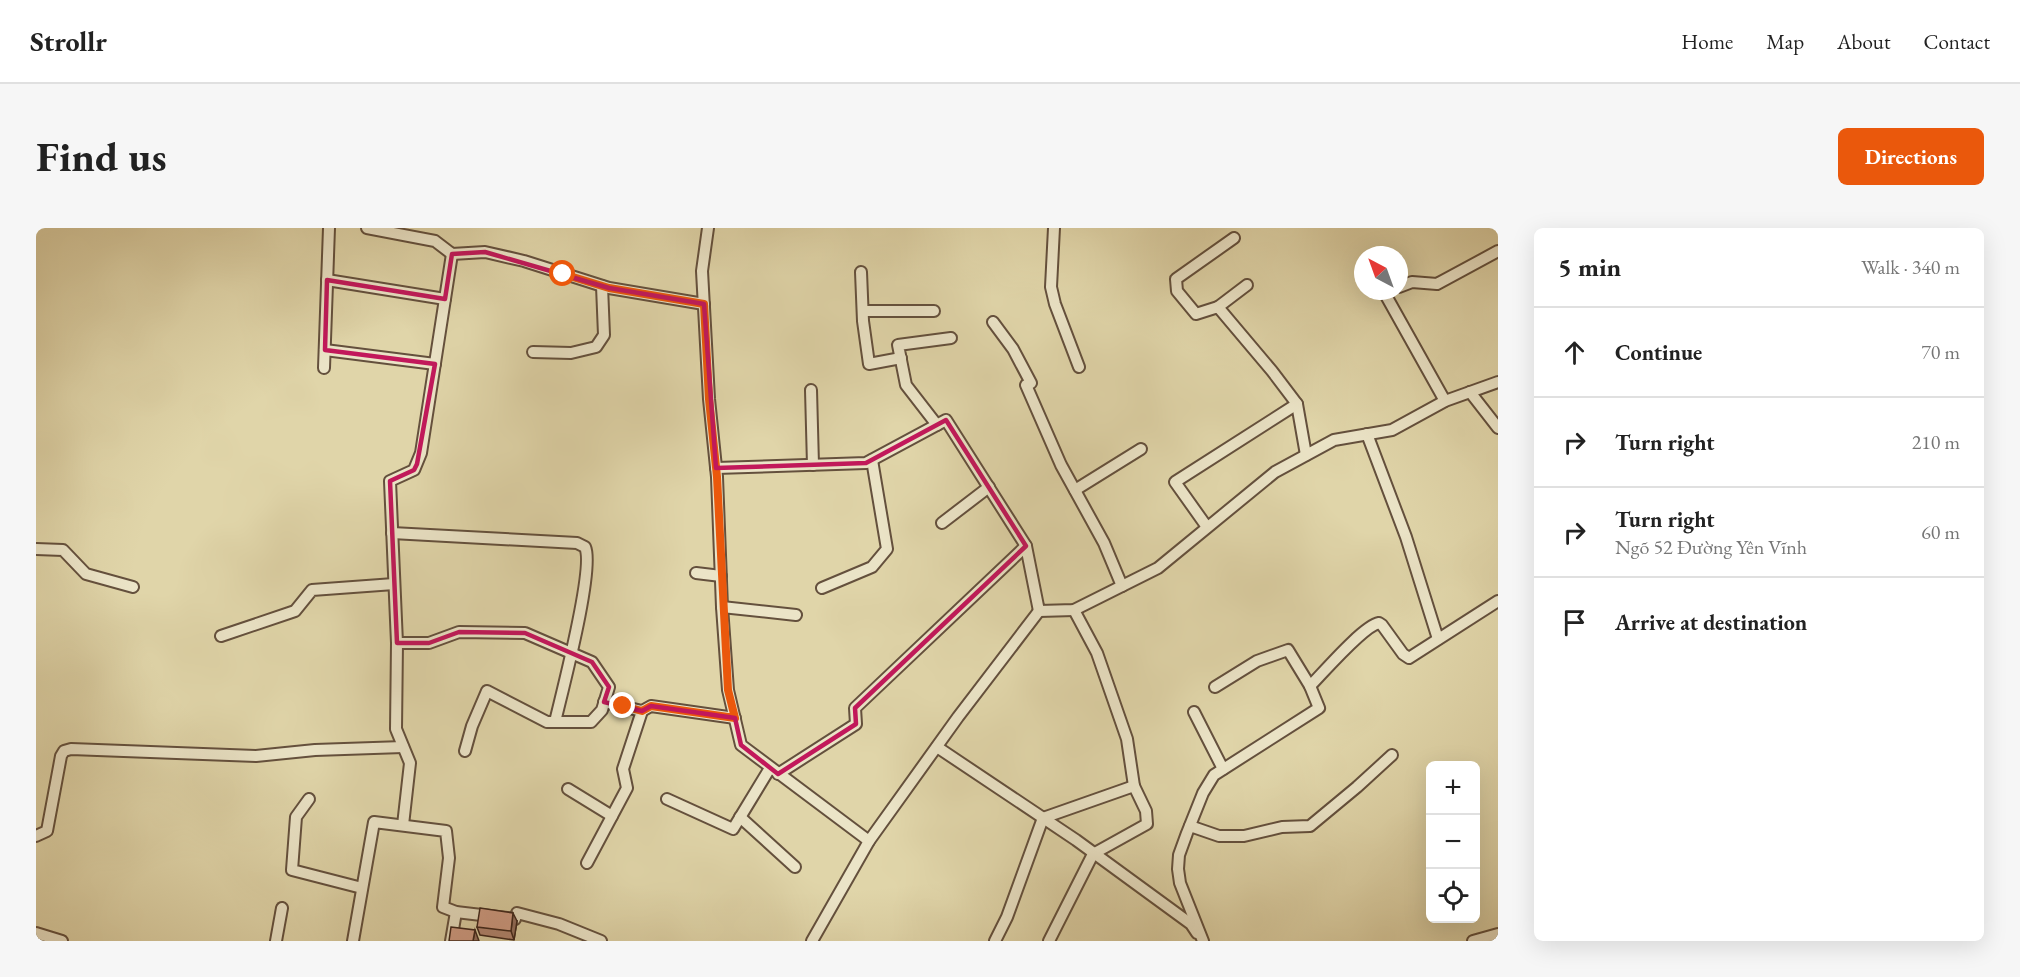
<!DOCTYPE html>
<html lang="en">
<head>
<meta charset="utf-8">
<style>
	:root { --surface:#fff; --page:#f6f6f6; --text:#222; --muted:#767676; --line:#e0e0e0; --accent:#ea580c }
	body { margin:0; font-family:"EB Garamond",serif; background:var(--page); color:var(--text) }
	.controls { position:absolute; right:18px; bottom:18px; display:grid; overflow:hidden; border-radius:9px; box-shadow:0 6px 24px #0002 }
	.controls button { width:54px; height:54px; display:grid; place-items:center; padding:0; border:0; border-bottom:2px solid var(--line); background:var(--surface); color:var(--text); font:30px sans-serif }
	.compass { position:absolute; left:1318px; top:18px; width:54px; height:54px; border-radius:50%; background:var(--surface); box-shadow:0 6px 24px #0002; rotate:319deg }
	.stop { position:absolute; width:18px; height:18px; margin:-14px; border:4px solid #ea580c; border-radius:50%; background:#fff }
	.stop.end { background:#ea580c; border-color:#fff; box-shadow:0 2px 6px #0008 }
	.list { margin:0; padding:0; list-style:none }
	h2 { display:flex; justify-content:space-between; align-items:center; height:78px; margin:0; padding:0 24px; font-size:26px }
	h2 small { font-size:20px; font-weight:400; color:var(--muted) }
	.list li { display:grid; grid-template-columns:39px 1fr auto; gap:18px; align-items:center; box-sizing:border-box; height:90px; padding:0 24px; border-top:2px solid var(--line) }
	.list b { display:block; font-size:22px; white-space:nowrap }
	.list p { margin:0; font-size:20px; white-space:nowrap; color:var(--muted) }
	.list em { font-size:20px; font-style:normal; color:var(--muted) }
	.icon { flex:none; width:33px; height:33px; fill:none; stroke:currentColor; stroke-width:2; stroke-linecap:round; stroke-linejoin:round }
	.map { position:relative; flex:none; width:1462px; height:713px; overflow:hidden; border-radius:9px }
	header { display:flex; align-items:center; gap:36px; box-sizing:border-box; height:84px; padding:0 30px; background:var(--surface); border-bottom:2px solid var(--line) }
	header strong { font-size:28px }
	nav { display:flex; gap:33px; margin-inline-start:auto; font-size:21px }
	.intro { display:flex; align-items:center; justify-content:space-between; box-sizing:border-box; height:144px; padding:0 36px }
	h1 { margin:0; font-size:42px }
	.button { padding:15px 27px; border-radius:9px; background:var(--accent); color:#fff; font-size:21px; font-weight:700 }
	main { display:flex; gap:36px; padding:0 36px }
	aside { flex:1; background:var(--surface); border-radius:9px; box-shadow:0 6px 24px #0002 }
	.map>svg:first-child { display:block }
	.lines { fill:none; stroke-linecap:round; stroke-linejoin:round }
	.street-casing { stroke:#64503d; stroke-width:14 }
	.street { stroke:#ebe4c7; stroke-width:10 }
	.wall { fill:#b48773; stroke:#3b2319; stroke-width:1.5 }
	.shaded-wall { fill:#926e5e; stroke:#3b2319; stroke-width:1.5 }
	.building { fill:#d19d86; stroke:#3b2319; stroke-width:1.5 }
	.route { stroke:#ea580c; stroke-width:8 }
	.marked { fill:none; stroke:#c2185b; stroke-width:4.5; stroke-linejoin:round }
</style>
</head>
<body>
<header>
<strong>Strollr</strong>
<nav><a>Home</a><a>Map</a><a>About</a><a>Contact</a></nav>
</header>
<div class="intro"><h1>Find us</h1><a class="button">Directions</a></div>
<main>
<div class="map">
<svg width="1462" height="713" viewBox="0 0 1462 713">
	<rect width="100%" height="100%" fill="#e0d5a9"/>
	<filter id="stains"><feTurbulence type="fractalNoise" baseFrequency=".00333" numOctaves="4"/><feColorMatrix values="0 0 0 0 .2 0 0 0 0 .09 0 0 0 0 .02 0 0 0 .5 -.17"/></filter>
	<radialGradient id="worn" r=".72"><stop offset=".6" stop-color="#630" stop-opacity="0"/><stop offset="1" stop-color="#630" stop-opacity=".3"/></radialGradient>
	<g class="lines">
		<defs>
			<g id="street">
				<path d="M 331,0 L 399,13 L 416,26 L 449,24 L 488,33 L 573,60 L 668,76"/>
				<path d="M 672,0 L 666,43 L 673,171 L 681,249 L 686,379 L 692,462 L 705,517 L 833,613"/>
				<path d="M 1018,0 L 1015,59 L 1019,76 L 1043,139"/>
				<path d="M 1198,10 L 1140,51 L 1141,63 L 1160,86 L 1182,79 L 1236,143 L 1261,176 L 1270,227"/>
				<path d="M 825,44 L 827,93 L 833,136 L 865,130"/>
				<path d="M 291,52 L 409,71"/>
				<path d="M 1363,59 L 1376,54 L 1401,56 L 1462,23"/>
				<path d="M 1351,63 L 1348,64 L 1409,173"/>
				<path d="M 1182,79 L 1211,57"/>
				<path d="M 827,83 L 898,83"/>
				<path d="M 957,94 L 977,121 L 995,155"/>
				<path d="M 289,122 L 399,136"/>
				<path d="M 497,124 L 535,125 L 560,119 L 568,107 L 566,58"/>
				<path d="M 288,140 L 293,0"/>
				<path d="M 990,157 L 1025,237 L 1068,315 L 1086,358"/>
				<path d="M 775,162 L 777,237"/>
				<path d="M 1434,164 L 1462,200"/>
				<path d="M 901,197 L 870,157 L 862,117 L 915,110"/>
				<path d="M 1331,206 L 1370,309 L 1402,411"/>
				<path d="M 680,240 L 830,235 L 910,192 L 990,318 L 1003,383 L 1038,382 L 1122,340 L 1239,244 L 1298,212 L 1356,202 L 1409,173 L 1462,154"/>
				<path d="M 1039,262 L 1105,221"/>
				<path d="M 906,295 L 953,259"/>
				<path d="M 1171,299 L 1139,254 L 1261,176"/>
				<path d="M 356,305 L 541,315 L 549,319 C 559,340 526,464 519,494"/>
				<path d="M 0,321 L 27,322 L 50,346 L 97,359"/>
				<path d="M 660,345 L 685,348"/>
				<path d="M 786,360 L 836,339 L 851,321 L 836,232"/>
				<path d="M 686,379 L 760,387"/>
				<path d="M 1038,382 L 1061,425 L 1091,511 L 1098,558"/>
				<path d="M 185,408 L 259,383 L 276,362 L 358,356"/>
				<path d="M 361,415 L 393,415 L 423,404 L 489,405 L 556,434 L 573,459 L 566,482 L 555,494 L 511,494 L 451,463 L 436,498 L 429,523"/>
				<path d="M 1274,458 C 1287,445 1327,398 1343,395 L 1346,397 L 1367,426 L 1373,430 L 1462,373"/>
				<path d="M 568,474 L 606,483 L 615,478 L 699,490"/>
				<path d="M 1158,484 L 1187,541"/>
				<path d="M 901,519 L 1040,612 L 1155,696 L 1161,705"/>
				<path d="M 742,546 L 820,496 L 819,480 L 990,318"/>
				<path d="M 532,561 L 576,588"/>
				<path d="M 273,571 L 260,589 L 256,642 L 326,660"/>
				<path d="M 631,571 L 697,601 L 734,540"/>
				<path d="M 704,589 L 759,639"/>
				<path d="M 367,597 L 374,535 L 360,501 L 361,415 L 354,253 L 378,242 L 385,225 L 416,26"/>
				<path d="M 1154,598 L 1183,608 L 1208,608 L 1246,599 L 1274,598 L 1321,559 L 1356,527"/>
				<path d="M 0,608 L 11,603 L 25,528 L 28,523 L 35,521 L 220,528 L 279,522 L 367,519"/>
				<path d="M 551,635 L 591,560 L 587,541 L 606,483"/>
				<path d="M 0,705 L 26,713"/>
				<path d="M 240,713 L 246,680"/>
				<path d="M 317,713 L 338,594 L 410,603 L 413,630 L 407,679 L 420,684 L 479,691 L 481,685 L 523,696 L 565,713"/>
				<path d="M 415,713 L 420,684"/>
				<path d="M 776,713 L 833,613 L 922,489 L 1003,383"/>
				<path d="M 959,713 L 971,689 L 1007,590 L 1098,558 L 1110,583 L 1111,596 L 1057,626 L 1013,713"/>
				<path d="M 1167,713 L 1144,655 L 1142,641 L 1143,627 L 1151,605 L 1167,565 L 1178,547 L 1283,480 L 1274,458 L 1252,422 L 1221,433 L 1179,459"/>
				<path d="M 1437,713 L 1462,706"/>
			</g>
		</defs>
		<!-- street casing -->
		<use href="#street" class="street-casing"/>
		<!-- street -->
		<use href="#street" class="street"/>
	</g>
	<!-- wall -->
	<path class="wall" d="M 481,693 L 478,712 L 444,707 L 441,699 Z"/>
	<!-- shaded-wall -->
	<g class="shaded-wall">
		<path d="M 477,685 L 481,693 L 478,712 L 475,703 Z"/>
		<path d="M 439,702 L 443,713 L 437,713 Z"/>
	</g>
	<!-- building -->
	<g class="building">
		<path d="M 444,680 L 477,685 L 475,703 L 441,699 Z"/>
		<path d="M 415,699 L 439,702 L 437,713 L 413,713 Z"/>
	</g>
	<g class="lines">
		<!-- route -->
		<path class="route" d="M 527,46 L 573,60 L 668,76 L 673,171 L 681,249 L 692,462 L 699,490 L 615,478 L 606,483 L 587,478"/>
	</g>
	<!-- marked area -->
	<path class="marked" d="M 449,24 L 573,60 L 668,76 L 680,240 L 830,235 L 910,192 L 990,318 L 819,480 L 820,496 L 742,546 L 705,517 L 699,490 L 615,478 L 606,483 L 568,474 L 573,459 L 556,434 L 489,405 L 423,404 L 393,415 L 361,415 L 354,253 L 378,242 L 381,236 L 399,136 L 289,122 L 291,52 L 409,71 L 416,26 Z"/>
	<rect width="100%" height="100%" filter="url(#stains)"/>
	<rect width="100%" height="100%" fill="url(#worn)"/>
</svg>
<div class="controls">
<button>+</button>
<button>−</button>
<button><svg class="icon" aria-label="locate" viewBox="0 0 24 24"><circle cx="12" cy="12" r="6"/><path d="M12 2v4M12 18v4M2 12h4M18 12h4"/></svg></button>
</div>
<svg class="compass" viewBox="-18 -18 36 36"><path d="M0-13l5 13h-10z" fill="#e53935"/><path d="M0 13l5-13h-10z" fill="#767676"/></svg>
<div class="stop" style="left:527px;top:46px"></div>
<div class="stop end" style="left:587px;top:478px"></div>
</div>
<aside>
<h2>5 min<small>Walk · 340 m</small></h2>
<ul class="list">
<li><svg class="icon" aria-label="ahead" viewBox="0 0 24 24"><path d="M12 20V5M6 11l6-6 6 6"/></svg><div><b>Continue</b></div><em>70 m</em></li>
<li><svg class="icon" aria-label="right" viewBox="0 0 24 24"><path d="M7 20v-9h11M14 6l5 5-5 5"/></svg><div><b>Turn right</b></div><em>210 m</em></li>
<li><svg class="icon" aria-label="right" viewBox="0 0 24 24"><path d="M7 20v-9h11M14 6l5 5-5 5"/></svg><div><b>Turn right</b><p>Ngõ 52 Đường Yên Vĩnh</p></div><em>60 m</em></li>
<li><svg class="icon" aria-label="arrive" viewBox="0 0 24 24"><path d="M6 21V4h12l-3 4 3 4H6"/></svg><div><b>Arrive at destination</b></div></li>
</ul>
</aside>
</main>
</body>
</html>
